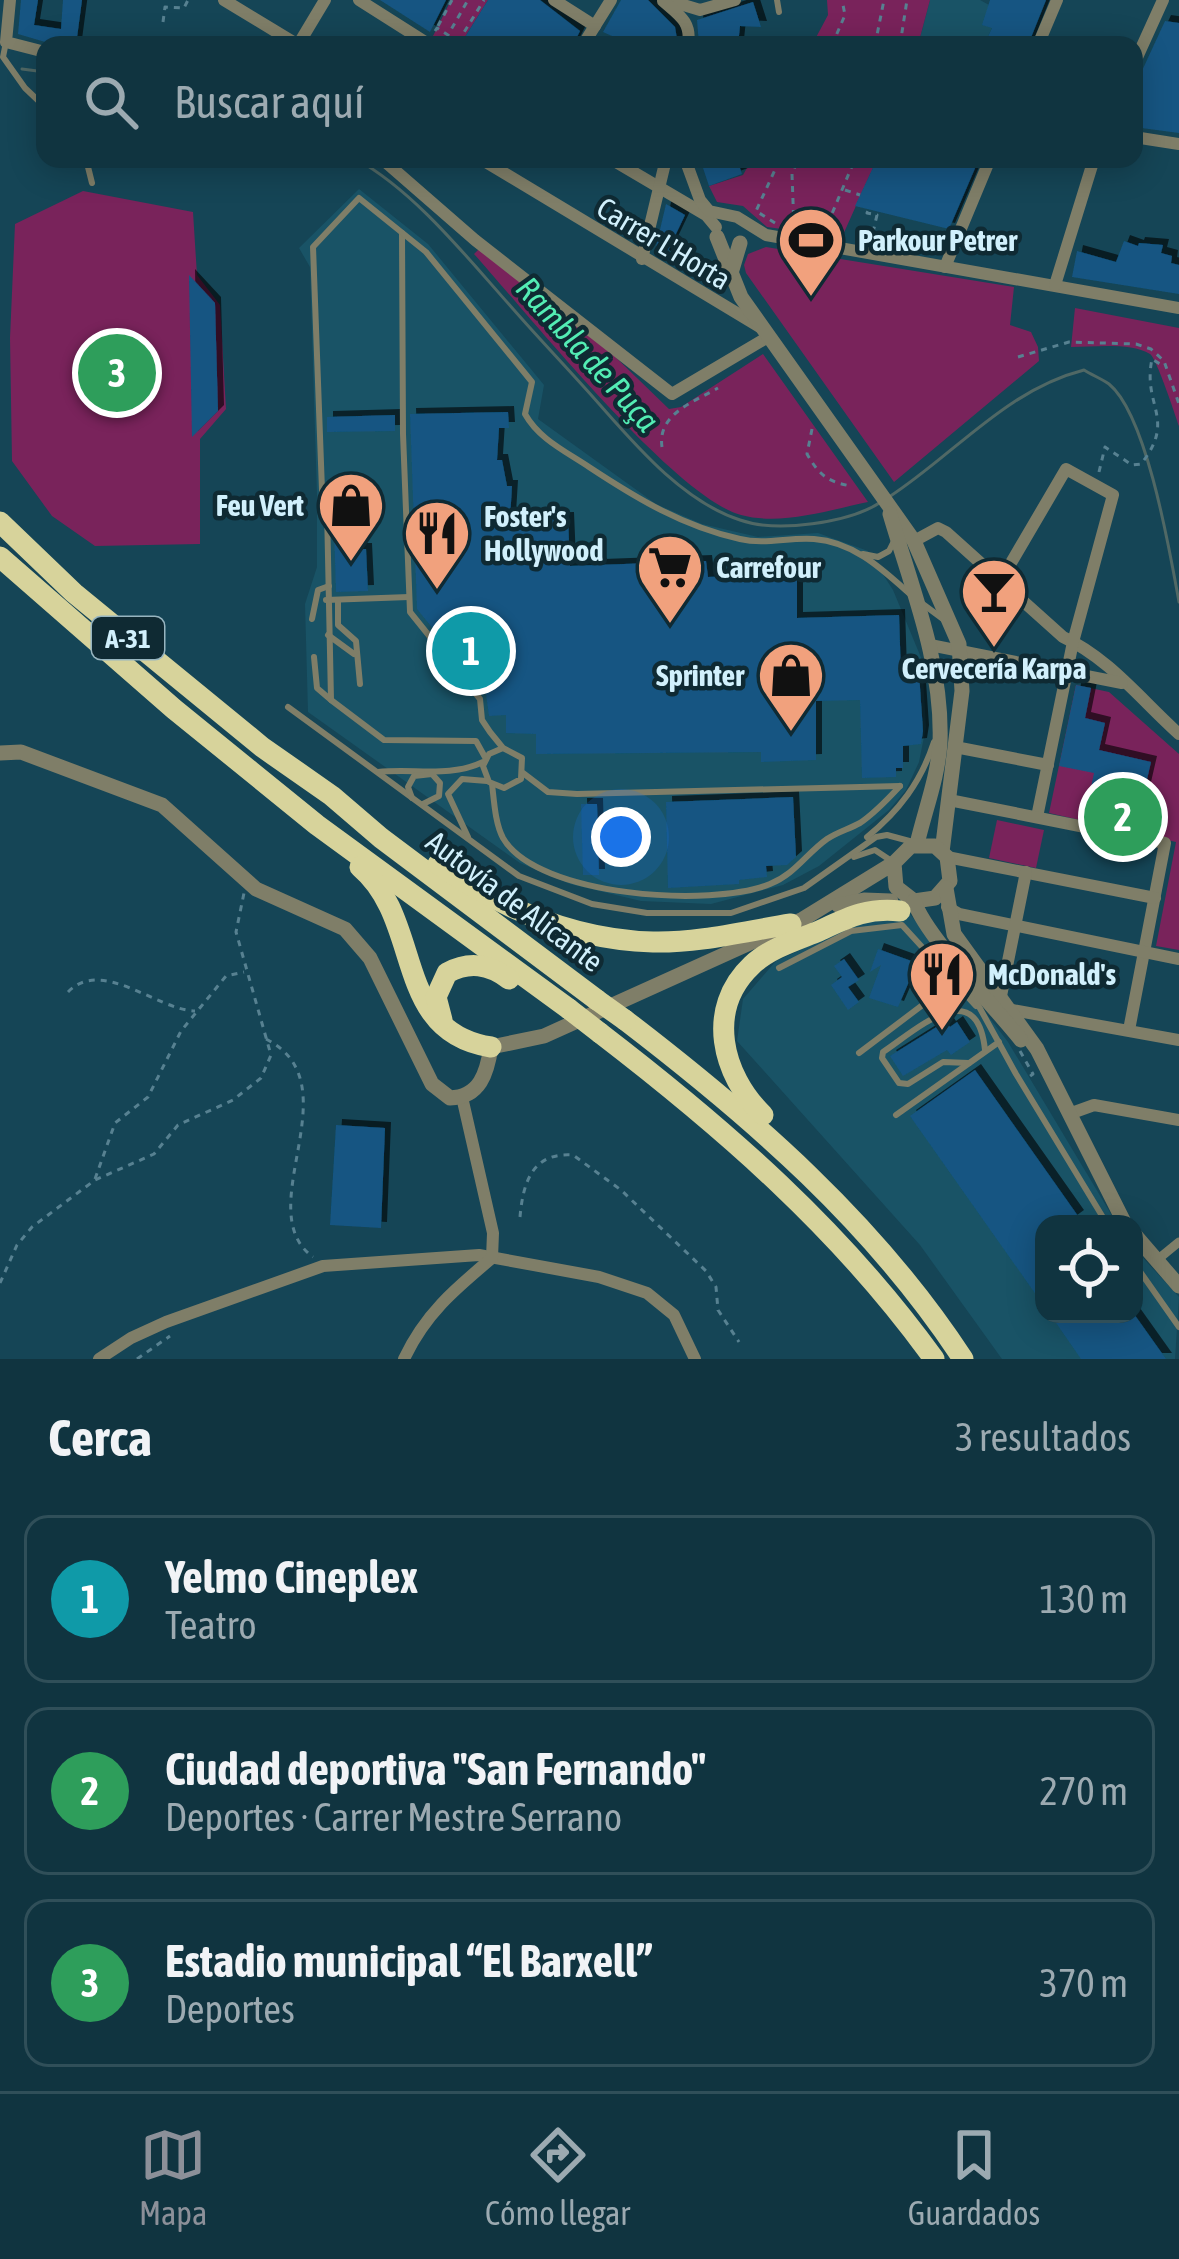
<!DOCTYPE html>
<html lang="es">
<head>
<meta charset="utf-8">
<style>
	:root { --surface:#103440; --page:#193c47; --text:#f1f3f6; --muted:#9caab1; --line:#304f59; --accent:#8c9099 }
	body { margin:0; font-family:"Asap Condensed",sans-serif; background:var(--page); color:var(--text) }
	.controls { position:absolute; right:36px; bottom:36px; display:grid; overflow:hidden; border-radius:24px; box-shadow:0 6px 30px #0003 }
	.controls button { width:108px; height:108px; display:grid; place-items:center; padding:0; border:0; border-bottom:3px solid var(--line); background:var(--surface); color:var(--text); font:60px sans-serif }
	.you { position:absolute; left:621px; top:837px; width:42px; height:42px; margin:-30px; border:9px solid #fff; border-radius:50%; background:#1a73e8; box-shadow:0 0 0 18px #1a73e833 }
	.badge { display:grid; place-items:center; width:78px; height:78px; border-radius:50%; background:var(--accent); color:#fff; font-size:39px; font-weight:700 }
	.pin { position:absolute; translate:-50% -50%; border:6px solid #fff; box-shadow:0 3px 12px #0006 }
	.list { margin:0; padding:0; list-style:none }
	h2 { display:flex; justify-content:space-between; align-items:center; height:156px; margin:0; padding:0 48px; font-size:51px }
	h2 small { font-size:39px; font-weight:400; color:var(--muted) }
	.list li { display:grid; grid-template-columns:78px 1fr auto; gap:36px; align-items:center; box-sizing:border-box; height:168px; margin:0 24px 24px; padding:0 24px; border:3px solid var(--line); border-radius:24px }
	.list b { display:block; font-size:45px; white-space:nowrap }
	.list p { margin:0; font-size:39px; white-space:nowrap; color:var(--muted) }
	.list em { font-size:39px; font-style:normal; color:var(--muted) }
	.icon { flex:none; width:66px; height:66px; fill:none; stroke:currentColor; stroke-width:2; stroke-linecap:round; stroke-linejoin:round }
	.map { position:relative; flex:none; width:1179px; height:1359px; overflow:hidden }
	.search { position:absolute; background:var(--surface); box-shadow:0 6px 30px #0003; left:36px; right:36px; top:36px; height:132px; display:flex; align-items:center; gap:30px; box-sizing:border-box; padding:0 42px; border-radius:24px; color:var(--muted); font-size:45px }
	.sheet { height:732px; background:var(--surface) }
	nav { display:flex; justify-content:space-around; align-items:center; box-sizing:border-box; height:168px; border-top:3px solid var(--line); background:var(--surface); font-size:33px; color:var(--muted) }
	nav a { display:grid; justify-items:center; gap:6px }
	nav .on { color:var(--accent) }
	.map>svg:first-child { display:block }
	.built { fill:#195366 }
	.green { fill:#79235b }
	.lines { fill:none; stroke-linecap:round; stroke-linejoin:round }
	.stream { stroke:#506865; stroke-width:3 }
	.building { fill:#145582; filter:url(#shadow) }
	.path { stroke:#578191; stroke-width:3; stroke-dasharray:6 6; stroke-linecap:butt }
	.service { stroke:#7f7e68; stroke-width:6 }
	.pedestrian { stroke:#7f7e68; stroke-width:9 }
	.minor { stroke:#7f7e68; stroke-width:12 }
	.tertiary { stroke:#7f7e68; stroke-width:15 }
	.motorway { stroke:#d7d39b; stroke-width:21 }
	.motorway-bridge { stroke:#d7d39b; stroke-width:21 }
	.labels { text-anchor:middle; dominant-baseline:central; stroke-width:9; stroke-linejoin:round; paint-order:stroke }
	.shield { fill:#0f2a33; stroke:#97b5c0; stroke-width:3 }
	.shield-label { font-size:27px; font-weight:bold; fill:#d1f0fc }
	.poi-label { font-size:30px; font-weight:bold; fill:#d1f0fc; stroke:#0f2a33; text-anchor:start }
	.street-label { font-size:30px; fill:#d1f0fc; stroke:#0f2a33 }
	.water-label { font-size:33px; font-style:italic; fill:#53edb4; stroke:#0f2a33 }
</style>
</head>
<body>
<div class="map">
<svg width="1179" height="1359" viewBox="0 0 1179 1359">
	<defs>
		<filter id="shadow"><feDropShadow dx="6" dy="-6" stdDeviation="0" flood-color="#0009"/></filter>
	</defs>
	<rect width="100%" height="100%" fill="#154556"/>
	<!-- built -->
	<g class="built">
		<path d="M 930,0 L 980,0 L 989,5 L 992,28 L 984,45 L 918,45 Z"/>
		<path d="M 359,189 L 428,244 L 544,385 L 538,419 L 656,504 L 702,524 L 758,537 L 818,533 L 868,551 L 893,590 L 922,660 L 926,727 L 919,762 L 906,790 L 889,810 L 819,866 L 783,885 L 711,904 L 641,901 L 570,884 L 520,863 L 308,712 L 305,604 L 317,567 L 317,496 L 310,267 L 299,248 Z"/>
		<path d="M 910,914 L 1008,1042 L 1117,1224 L 1044,1224 L 1044,1314 L 1134,1314 L 1134,1248 L 1179,1297 L 1175,1359 L 1002,1359 L 920,1245 L 737,1041 L 743,999 L 776,961 L 862,922 Z"/>
	</g>
	<!-- green -->
	<g class="green">
		<path d="M 451,0 L 488,0 L 460,45 L 443,45 L 432,38 Z"/>
		<path d="M 827,0 L 930,0 L 918,45 L 812,45 L 828,15 Z"/>
		<path d="M 752,159 L 877,159 L 842,237 L 767,227 L 743,206 L 717,202 L 709,186 L 743,175 Z"/>
		<path d="M 83,191 L 193,212 L 197,275 L 220,305 L 226,409 L 200,439 L 200,544 L 95,546 L 52,516 L 12,461 L 10,338 L 15,224 Z"/>
		<path d="M 766,247 L 1014,287 L 1010,325 L 1031,332 L 1038,347 L 1039,361 L 894,482 L 746,273 L 744,265 L 748,254 Z"/>
		<path d="M 480,248 L 605,347 L 669,409 L 681,407 L 763,354 L 868,502 C 829,510 781,526 741,515 C 674,497 527,313 474,254 Z"/>
		<path d="M 1075,308 L 1179,328 L 1179,426 C 1175,414 1156,357 1150,354 C 1130,342 1094,347 1071,347 Z"/>
		<path d="M 1076,685 L 1109,692 L 1179,754 L 1179,950 L 1156,946 L 1176,842 L 1049,813 Z"/>
		<path d="M 997,820 L 1044,830 L 1036,868 L 989,858 Z"/>
	</g>
	<g class="lines">
		<!-- stream -->
		<g class="stream">
			<path d="M 22,69 L 45,72"/>
			<path d="M 356,159 C 416,192 469,260 514,310 C 542,342 572,373 600,405 C 637,447 684,502 740,520 C 777,533 849,523 881,502"/>
			<path d="M 889,497 C 955,454 1006,390 1084,370 C 1092,375 1102,379 1109,384 C 1147,415 1170,553 1179,602"/>
		</g>
	</g>
	<!-- building -->
	<g class="building">
		<path d="M 21,0 L 38,0 L 34,25 L 61,29 L 63,0 L 82,0 L 76,45 L 52,44 L 18,34 Z"/>
		<path d="M 380,0 L 446,0 L 430,32 Z"/>
		<path d="M 488,0 L 540,0 L 580,31 L 573,45 L 460,45 Z"/>
		<path d="M 621,0 L 648,0 L 675,27 L 678,45 L 632,45 L 603,32 Z"/>
		<path d="M 990,0 L 1046,0 L 1028,45 L 984,45 L 992,28 L 982,25 Z"/>
		<path d="M 753,2 L 761,27 L 740,26 L 738,45 L 699,45 L 697,20 Z"/>
		<path d="M 1165,21 L 1179,23 L 1179,133 L 1134,127 L 1134,88 Z"/>
		<path d="M 700,159 L 737,159 L 742,174 L 709,186 Z"/>
		<path d="M 877,159 L 979,159 L 949,229 L 855,206 Z"/>
		<path d="M 666,204 L 685,215 L 665,257 L 655,251 Z"/>
		<path d="M 1124,241 L 1138,246 L 1139,243 L 1163,245 L 1161,253 L 1172,256 L 1171,263 L 1179,265 L 1179,294 L 1072,277 L 1077,251 L 1116,262 Z"/>
		<path d="M 189,275 L 215,303 L 218,411 L 192,437 Z"/>
		<path d="M 508,412 L 509,428 L 499,428 L 497,460 L 502,460 L 507,486 L 512,486 L 510,519 L 568,518 L 570,566 L 706,561 L 708,577 L 797,574 L 797,618 L 899,615 L 901,675 L 919,673 L 923,731 L 921,744 L 903,746 L 903,768 L 896,768 L 896,777 L 862,778 L 860,700 L 816,701 L 816,760 L 761,762 L 761,752 L 536,754 L 536,734 L 506,733 L 506,715 L 489,716 L 486,694 L 417,609 L 410,414 Z"/>
		<path d="M 395,415 L 395,431 L 327,432 L 327,417 Z"/>
		<path d="M 333,496 L 348,496 L 349,542 L 359,541 L 359,549 L 366,549 L 368,591 L 336,592 Z"/>
		<path d="M 1076,685 L 1091,688 L 1085,718 L 1105,723 L 1099,750 L 1151,762 L 1136,827 L 1085,816 L 1094,773 L 1059,766 Z"/>
		<path d="M 793,797 L 796,857 L 787,865 L 766,866 L 767,877 L 739,880 L 739,884 L 668,888 L 666,802 Z"/>
		<path d="M 581,804 L 597,804 L 599,875 L 583,875 Z"/>
		<path d="M 878,949 L 917,963 L 898,1007 L 869,998 L 881,965 L 870,972 Z"/>
		<path d="M 844,959 L 859,980 L 848,987 L 859,1002 L 848,1010 L 831,985 L 842,977 L 834,966 Z"/>
		<path d="M 946,1021 L 950,1027 L 957,1022 L 970,1042 L 951,1055 L 947,1050 L 903,1076 L 890,1056 Z"/>
		<path d="M 975,1070 L 1078,1216 L 1067,1224 L 1044,1224 L 1044,1306 L 910,1116 Z"/>
		<path d="M 336,1125 L 385,1128 L 381,1228 L 330,1225 Z"/>
		<path d="M 1050,1314 L 1134,1314 L 1166,1359 L 1081,1359 Z"/>
	</g>
	<g class="lines">
		<!-- path -->
		<g class="path">
			<path d="M 163,22 L 165,7 L 184,8 L 188,0"/>
			<path d="M 438,26 L 452,0"/>
			<path d="M 435,31 L 437,28 L 448,35 L 468,0"/>
			<path d="M 458,42 L 484,0"/>
			<path d="M 832,45 L 845,15 L 842,0"/>
			<path d="M 875,45 L 884,0"/>
			<path d="M 900,45 L 907,0"/>
			<path d="M 845,190 L 860,195"/>
			<path d="M 775,223 L 756,211 L 780,159"/>
			<path d="M 794,228 L 792,174 L 798,159"/>
			<path d="M 823,235 L 855,159"/>
			<path d="M 868,240 L 871,241 L 877,215 L 867,213 L 869,209"/>
			<path d="M 1018,357 L 1069,342 L 1136,344 L 1151,349 L 1164,361 L 1179,404"/>
			<path d="M 812,429 L 807,454 C 819,475 828,482 851,486"/>
			<path d="M 662,447 C 657,414 694,402 718,388"/>
			<path d="M 1099,472 L 1105,447 L 1132,465 L 1141,464 C 1177,419 1142,406 1152,359 L 1160,364 L 1164,361"/>
			<path d="M 68,992 C 102,957 157,1010 195,1011"/>
			<path d="M 266,1039 C 355,1084 248,1210 313,1257"/>
			<path d="M 1020,1051 L 1033,1074 L 1029,1077"/>
			<path d="M 95,1179 L 115,1123 L 148,1097 L 181,1031 L 226,976 L 244,972"/>
			<path d="M 520,1217 C 523,1183 532,1152 573,1155 L 621,1190 L 706,1271 L 716,1287 L 718,1310 L 739,1342"/>
			<path d="M 0,1283 L 17,1245 L 32,1227 L 95,1180 L 154,1154 L 178,1125 L 233,1100 L 261,1078 L 271,1055 L 236,932 L 244,893"/>
			<path d="M 137,1359 L 170,1336"/>
		</g>
		<!-- service -->
		<g class="service">
			<path d="M 777,0 L 779,12"/>
			<path d="M 6,42 L 3,57 L 25,88 L 45,107"/>
			<path d="M 86,159 L 92,183"/>
			<path d="M 402,233 L 403,434 L 410,612 L 480,699 L 482,720 L 490,732 L 503,748 L 522,758 L 521,779 L 504,788 L 489,782 L 483,766 L 489,754 L 503,748"/>
			<path d="M 863,554 L 878,557 L 889,551 L 895,539"/>
			<path d="M 326,600 L 409,597"/>
			<path d="M 338,600 L 338,625 L 356,641 L 360,684"/>
			<path d="M 920,602 L 943,619"/>
			<path d="M 312,619 L 318,590 L 329,586"/>
			<path d="M 328,635 L 354,654"/>
			<path d="M 314,657 L 317,688 L 331,700"/>
			<path d="M 288,707 L 519,876 L 592,904 L 647,913 L 731,913 L 804,888 L 876,837 L 887,835 L 913,842"/>
			<path d="M 486,759 L 476,741 L 384,740 L 331,700 L 327,509 L 322,490 L 313,247 L 359,198 L 426,252 L 532,382 L 525,414 C 539,439 565,451 589,467 C 636,498 684,527 740,539 C 765,545 789,537 814,539 C 854,542 882,569 910,594"/>
			<path d="M 378,772 C 414,768 449,778 483,762"/>
			<path d="M 523,773 L 548,792 L 577,794 L 900,786"/>
			<path d="M 492,784 C 494,800 495,823 503,838 C 537,897 713,908 770,884 C 795,874 806,854 827,839 C 837,832 849,829 860,823 C 875,813 888,799 900,786"/>
			<path d="M 412,798 L 408,787 L 414,776 L 432,774 L 440,783 L 439,796 L 423,804"/>
			<path d="M 468,837 L 448,794 L 462,779 L 487,781"/>
			<path d="M 867,837 C 899,811 921,782 934,742"/>
			<path d="M 854,857 L 875,850 L 893,862"/>
			<path d="M 779,968 L 851,931 L 902,925 L 976,1006"/>
			<path d="M 971,992 L 1016,1074 L 1107,1224"/>
			<path d="M 859,1053 L 953,982"/>
			<path d="M 969,1063 L 943,1062 L 908,1084 L 899,1083 L 882,1058 L 883,1052 C 916,1030 977,973 985,1050"/>
			<path d="M 896,1115 L 999,1042"/>
			<path d="M 1134,1263 L 1179,1327"/>
		</g>
		<!-- pedestrian -->
		<path class="pedestrian" d="M 1157,1260 L 1179,1242"/>
		<!-- minor -->
		<g class="minor">
			<path d="M 10,0 L 6,42 L 45,52"/>
			<path d="M 224,0 L 298,45"/>
			<path d="M 359,0 L 430,45"/>
			<path d="M 554,0 L 595,26"/>
			<path d="M 667,0 L 700,10 L 735,0"/>
			<path d="M 663,1 C 679,15 692,22 688,45"/>
			<path d="M 298,45 L 325,0"/>
			<path d="M 583,45 L 611,0"/>
			<path d="M 1038,45 L 1057,0"/>
			<path d="M 1134,64 L 1163,0"/>
			<path d="M 1134,137 L 1179,144"/>
			<path d="M 382,159 L 475,240 L 672,394 L 768,337"/>
			<path d="M 481,159 L 760,327"/>
			<path d="M 611,159 L 706,215 L 716,227"/>
			<path d="M 685,159 L 700,200 L 709,211 L 737,217 L 766,235 L 1179,308"/>
			<path d="M 642,259 L 666,159"/>
			<path d="M 945,267 L 990,159"/>
			<path d="M 1055,285 L 1094,159"/>
			<path d="M 914,541 L 938,528 L 946,532 L 1063,637 C 1109,658 1142,701 1179,734"/>
			<path d="M 1001,580 L 1066,469 L 1113,495 L 1073,642 L 1037,817"/>
			<path d="M 930,645 L 1122,683"/>
			<path d="M 955,747 L 1048,765"/>
			<path d="M 949,800 L 1165,843 L 1129,1030"/>
			<path d="M 947,857 L 1155,898"/>
			<path d="M 947,907 L 959,914 L 1179,959"/>
			<path d="M 1001,996 L 1026,872"/>
			<path d="M 1012,1010 L 1179,1040"/>
			<path d="M 1069,1114 L 1094,1105 L 1179,1120"/>
			<path d="M 99,1359 L 131,1338 L 166,1322 L 323,1266 L 479,1255 L 599,1277 L 647,1293 L 674,1315 L 695,1359"/>
			<path d="M 404,1359 C 425,1314 455,1289 492,1258 L 493,1233 L 462,1097"/>
		</g>
		<!-- tertiary -->
		<g class="tertiary">
			<path d="M 717,237 L 741,297 L 914,541 L 959,644 L 962,691 L 942,852"/>
			<path d="M 731,273 L 740,243"/>
			<path d="M 890,514 C 912,589 943,664 940,743 C 938,777 925,810 917,844"/>
			<path d="M 0,753 L 21,752 L 162,805 L 256,889 L 345,929 L 370,958 L 432,1084 L 450,1098 C 480,1097 487,1073 491,1047 L 544,1036 L 803,919 L 894,863 L 911,846 L 935,846 L 947,857 L 950,881 L 935,898 L 914,901 L 896,887 L 894,863"/>
			<path d="M 946,888 L 954,934 L 1037,1049 L 1125,1224"/>
			<path d="M 914,901 C 925,935 994,1006 1021,1040"/>
			<path d="M 838,905 L 864,900 L 891,901"/>
			<path d="M 1134,1234 L 1179,1286"/>
		</g>
		<!-- motorway -->
		<g class="motorway">
			<path d="M 0,522 L 74,593 L 262,747 L 332,796 L 381,838 L 597,1000"/>
			<path d="M 0,557 L 174,709 L 317,825 L 569,1009"/>
			<path d="M 438,864 C 502,909 575,940 653,942 C 699,943 746,931 791,924"/>
			<path d="M 360,867 C 424,921 392,1032 491,1047"/>
			<path d="M 442,1020 L 436,997 L 447,973 C 469,961 489,964 509,979"/>
			<path d="M 625,1020 C 753,1118 874,1223 963,1359"/>
			<path d="M 600,1033 C 725,1129 841,1230 934,1359"/>
			<path d="M 763,1115 C 722,1075 705,1009 752,965 C 770,948 797,940 819,931 C 847,918 868,907 900,911"/>
		</g>
		<!-- motorway-bridge -->
		<g class="motorway-bridge">
			<path d="M 597,1000 L 625,1020"/>
			<path d="M 569,1009 L 600,1033"/>
		</g>
	</g>
	<!-- icons -->
	<defs>
		<symbol id="stadium-pin" viewBox="-11 -11 22 30"><path d="M0 17L-7.5 6A9.5 9.5 0 1 1 7.5 6Z" fill="#f1a17d" stroke="#0f2a33"/><path d="M0-5a6.5 5 0 1 0 0 10a6.5 5 0 1 0 0-10ZM-3.5-1.8h7v3.6h-7Z" fill="#111"/></symbol>
		<symbol id="shop-pin" viewBox="-11 -11 22 30"><path d="M0 17L-7.5 6A9.5 9.5 0 1 1 7.5 6Z" fill="#f1a17d" stroke="#0f2a33"/><path d="M-5-2.5h2.3a2.7 3.5 0 0 1 5.4 0H5L5.5 6h-11ZM-1.5-2.5h3a1.5 2.3 0 0 0-3 0Z" fill="#111"/></symbol>
		<symbol id="restaurant-pin" viewBox="-11 -11 22 30"><path d="M0 17L-7.5 6A9.5 9.5 0 1 1 7.5 6Z" fill="#f1a17d" stroke="#0f2a33"/><path d="M-5-6h1v4h1v-4h1v4h1v-4h1v5L-1.5 .5V6h-2V.5L-5-1ZM5-6V6H3V1.5H1.5Q1.5-4 5-6Z" fill="#111"/></symbol>
		<symbol id="supermarket-pin" viewBox="-11 -11 22 30"><path d="M0 17L-7.5 6A9.5 9.5 0 1 1 7.5 6Z" fill="#f1a17d" stroke="#0f2a33"/><path d="M-6-5.5h2.5l.6 2H6L4.5 2H-2.5L-4.4-4H-6ZM-1.5 3.2a1.3 1.3 0 1 0 .1 0ZM3 3.2a1.3 1.3 0 1 0 .1 0Z" fill="#111"/></symbol>
		<symbol id="bar-pin" viewBox="-11 -11 22 30"><path d="M0 17L-7.5 6A9.5 9.5 0 1 1 7.5 6Z" fill="#f1a17d" stroke="#0f2a33"/><path d="M-6-5H6L.8 .8V4.5H3.5V6h-7V4.5H-.8V.8Z" fill="#111"/></symbol>
	</defs>
	<g fill-rule="evenodd">
		<use href="#stadium-pin" x="773" y="202" width="76" height="104"/>
		<use href="#shop-pin" x="313" y="467" width="76" height="104"/>
		<use href="#restaurant-pin" x="399" y="495" width="76" height="104"/>
		<use href="#supermarket-pin" x="632" y="529" width="76" height="104"/>
		<use href="#bar-pin" x="956" y="553" width="76" height="104"/>
		<use href="#shop-pin" x="753" y="637" width="76" height="104"/>
		<use href="#restaurant-pin" x="904" y="936" width="76" height="104"/>
	</g>
	<g class="labels">
		<!-- shield labels -->
		<rect class="shield" x="92" y="617" width="72" height="42" rx="9"/>
		<g class="shield-label">
			<text x="128" y="638">A-31</text>
		</g>
		<!-- poi labels -->
		<g class="poi-label">
			<text x="858" y="240">Parkour Petrer</text>
			<text x="304" y="505" text-anchor="end">Feu Vert</text>
			<text x="484" y="516">Foster's<tspan x="484" dy="34">Hollywood</tspan></text>
			<text x="716" y="567">Carrefour</text>
			<text x="994" y="668" text-anchor="middle">Cervecería Karpa</text>
			<text x="744" y="675" text-anchor="end">Sprinter</text>
			<text x="988" y="974">McDonald's</text>
		</g>
		<!-- street labels -->
		<g class="street-label">
			<text transform="translate(664 243) rotate(31)">Carrer L'Horta</text>
			<text transform="translate(515 901) rotate(37)">Autovía de Alicante</text>
		</g>
		<!-- water labels -->
		<g class="water-label">
			<text transform="translate(588 354) rotate(48)">Rambla de Puça</text>
		</g>
	</g>
</svg>
<div class="controls">
<button><svg class="icon" aria-label="locate" viewBox="0 0 24 24"><circle cx="12" cy="12" r="6"/><path d="M12 2v4M12 18v4M2 12h4M18 12h4"/></svg></button>
</div>
<div class="you"></div>
<div class="pin badge" style="left:471px;top:651px;background:#0f9aa8">1</div>
<div class="pin badge" style="left:1123px;top:817px;background:#2e9e5b">2</div>
<div class="pin badge" style="left:117px;top:373px;background:#2e9e5b">3</div>
<div class="search"><svg class="icon" aria-label="search" viewBox="0 0 24 24"><circle cx="10" cy="10" r="6"/><path d="M15 15l6 6"/></svg>Buscar aquí</div>
</div>
<section class="sheet">
<h2>Cerca<small>3 resultados</small></h2>
<ul class="list">
<li><span class="badge" style="background:#0f9aa8">1</span><div><b>Yelmo Cineplex</b><p>Teatro</p></div><em>130 m</em></li>
<li><span class="badge" style="background:#2e9e5b">2</span><div><b>Ciudad deportiva &quot;San Fernando&quot;</b><p>Deportes · Carrer Mestre Serrano</p></div><em>270 m</em></li>
<li><span class="badge" style="background:#2e9e5b">3</span><div><b>Estadio municipal “El Barxell”</b><p>Deportes</p></div><em>370 m</em></li>
</ul>
</section>
<nav>
<a class="on"><svg class="icon" aria-label="map" viewBox="0 0 24 24"><path d="M3 6l6-2 6 2 6-2v14l-6 2-6-2-6 2zM9 4v14M15 6v14"/></svg>Mapa</a>
<a><svg class="icon" aria-label="directions" viewBox="0 0 24 24"><path d="M12 3l9 9-9 9-9-9zM9 14v-3h6M13 9l2 2-2 2"/></svg>Cómo llegar</a>
<a><svg class="icon" aria-label="saved" viewBox="0 0 24 24"><path d="M7 4h10v16l-5-4-5 4z"/></svg>Guardados</a>
</nav>
</body>
</html>
